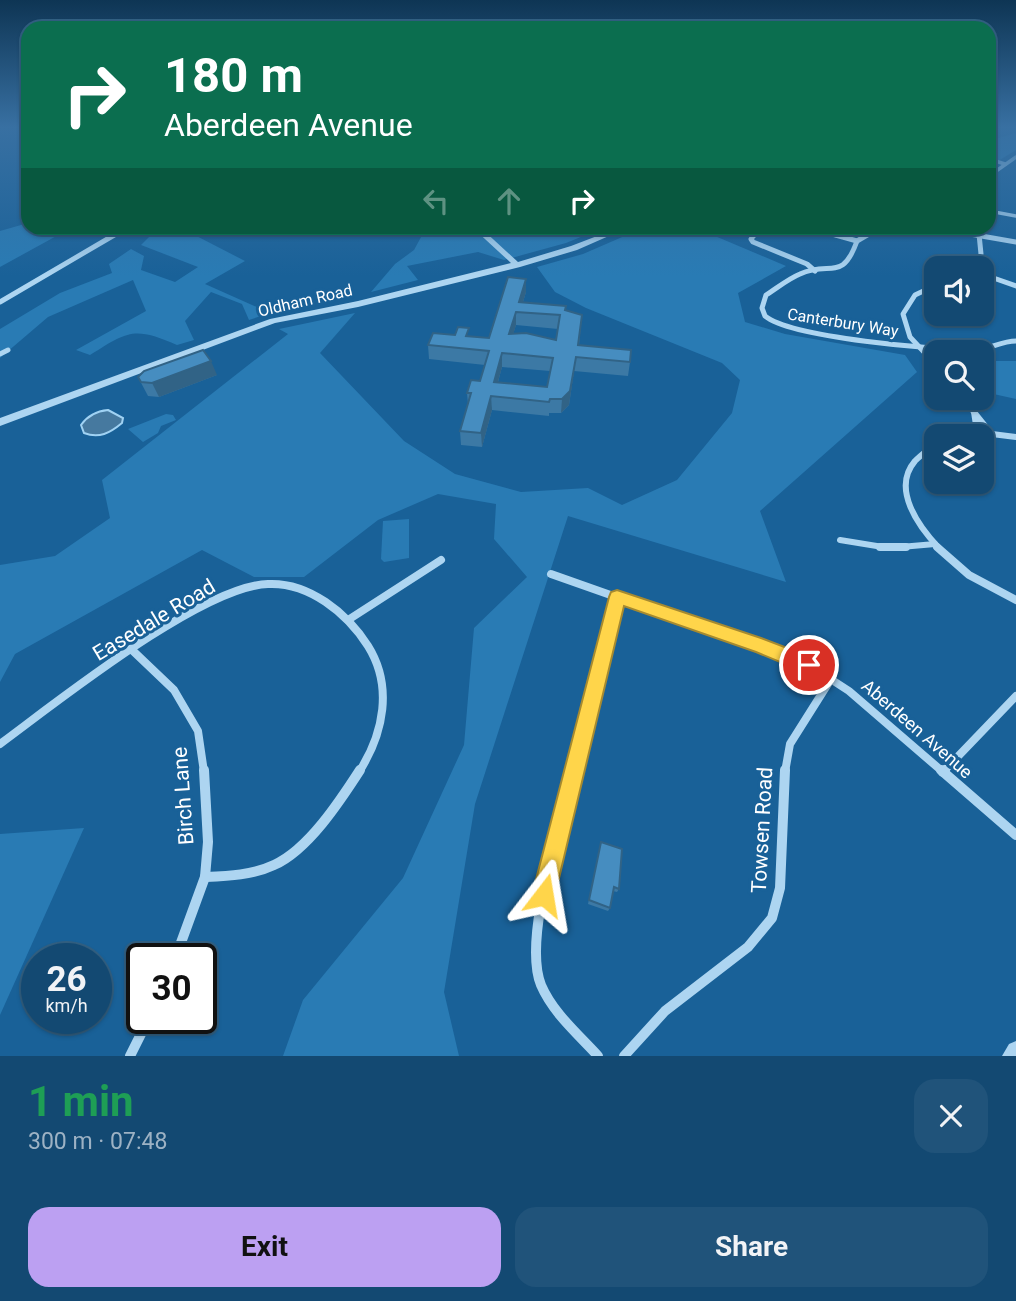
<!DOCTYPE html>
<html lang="en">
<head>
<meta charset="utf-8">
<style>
	body { margin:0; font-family:Roboto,sans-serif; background:#20537a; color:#f1f3f6; height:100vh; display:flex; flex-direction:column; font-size:26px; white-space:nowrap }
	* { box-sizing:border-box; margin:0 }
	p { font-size:23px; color:#9db2c4 }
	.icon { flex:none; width:38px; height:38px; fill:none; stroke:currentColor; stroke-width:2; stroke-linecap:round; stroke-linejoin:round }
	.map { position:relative; height:1056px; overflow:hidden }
	.side { display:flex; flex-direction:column; background:#134972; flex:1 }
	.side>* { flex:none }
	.guide { position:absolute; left:21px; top:21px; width:975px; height:214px; border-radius:21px; box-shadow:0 2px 5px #0004,0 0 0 2px #326184; background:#0b6e4f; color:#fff; overflow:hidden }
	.buttons { position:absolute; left:924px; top:256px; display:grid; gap:14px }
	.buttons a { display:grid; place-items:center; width:70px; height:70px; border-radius:14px; background:#134972; box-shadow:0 2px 5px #0004,0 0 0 2px #326184; font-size:35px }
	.speed { position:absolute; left:21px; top:943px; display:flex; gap:14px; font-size:35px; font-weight:700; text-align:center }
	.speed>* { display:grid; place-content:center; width:91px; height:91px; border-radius:50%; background:#134972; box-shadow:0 2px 5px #0004,0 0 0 2px #326184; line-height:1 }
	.speed small { font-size:18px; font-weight:400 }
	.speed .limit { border:4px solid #111; border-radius:10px; background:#fff; color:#111 }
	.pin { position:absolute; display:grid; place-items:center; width:60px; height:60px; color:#fff; margin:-30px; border:4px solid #fff; border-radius:50%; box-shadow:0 2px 7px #0007 }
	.me { position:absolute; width:77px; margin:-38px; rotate:14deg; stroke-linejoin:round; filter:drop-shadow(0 0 5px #0008) }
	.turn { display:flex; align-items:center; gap:24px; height:147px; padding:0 28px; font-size:32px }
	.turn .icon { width:91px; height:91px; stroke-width:2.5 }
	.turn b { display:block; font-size:49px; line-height:60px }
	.lanes { display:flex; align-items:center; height:66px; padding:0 28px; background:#0003; justify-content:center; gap:35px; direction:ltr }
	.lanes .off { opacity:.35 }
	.round { display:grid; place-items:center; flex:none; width:74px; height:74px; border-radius:21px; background:#20537a }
	.summary { display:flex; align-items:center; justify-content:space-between; height:119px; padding:0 28px }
	h1 { font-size:42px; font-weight:700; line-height:52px; color:#1e9e55 }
	.primary-button { display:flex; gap:14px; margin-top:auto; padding:14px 28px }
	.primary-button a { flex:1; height:80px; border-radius:21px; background:#bca0f2; color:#111; font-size:28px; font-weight:700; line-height:80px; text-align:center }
	.primary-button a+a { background:#20537a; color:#f1f3f6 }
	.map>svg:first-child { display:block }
	.green { fill:#297bb4 }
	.water { fill:#46799f; stroke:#a0d2f3; stroke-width:2 }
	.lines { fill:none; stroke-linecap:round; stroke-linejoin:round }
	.minor-far4 { stroke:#add5f1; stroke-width:3.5 }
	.minor-far3 { stroke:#add5f1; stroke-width:5 }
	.minor-far2 { stroke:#add5f1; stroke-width:6 }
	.minor-far1 { stroke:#add5f1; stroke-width:8 }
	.minor { stroke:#add5f1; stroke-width:10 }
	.tertiary { fill:#add5f1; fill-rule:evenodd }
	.wall { fill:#3c79a5; fill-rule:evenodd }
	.shaded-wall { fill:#316386 }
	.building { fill:#468dc0; stroke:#316386; stroke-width:2; fill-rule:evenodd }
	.route { fill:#ffd54a; stroke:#a68a30; stroke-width:2 }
	.labels { text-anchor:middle; stroke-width:6; stroke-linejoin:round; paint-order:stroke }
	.far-street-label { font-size:16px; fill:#fff; stroke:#196198 }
	.street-label { font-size:18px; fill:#fff; stroke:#196198 }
	.near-street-label { font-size:21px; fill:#fff; stroke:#196198 }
</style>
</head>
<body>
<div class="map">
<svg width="1016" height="1056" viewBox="0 0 1016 1056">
	<rect width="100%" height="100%" fill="#196198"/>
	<g class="green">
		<path d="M 1016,133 L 1016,150 L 998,161 L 989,158 L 989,137 L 999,138 Z"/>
		<path d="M 28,223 L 28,228 L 71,228 L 0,267 L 0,231 Z"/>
		<path d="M 158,228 L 181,228 L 245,261 L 205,284 L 270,313 L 249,320 L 242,304 L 211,292 L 185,321 L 194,340 L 177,345 C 134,326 128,331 90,355 L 76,350 L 146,311 L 133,280 L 48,317 L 0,358 L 0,329 L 60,293 L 112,273 L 109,264 L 131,249 L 144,256 L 141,270 L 175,282 L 198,267 L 141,245 Z"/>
		<path d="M 426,228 L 603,228 L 566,243 L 504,260 L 478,252 L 407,266 L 418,280 L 371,292 L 395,264 L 414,250 Z"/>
		<path d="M 643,228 L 696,228 L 786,266 L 738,293 L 745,322 L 785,334 L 905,355 L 917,372 L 760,511 L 786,582 L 568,516 L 475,804 L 444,992 L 459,1056 L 283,1056 L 303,1000 L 403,878 L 464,745 L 474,628 L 527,577 L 494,539 L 496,504 L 438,494 L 378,520 L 304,577 L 254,577 L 202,550 L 15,654 L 0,682 L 0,565 L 55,556 L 110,518 L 102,480 L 288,334 L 279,329 L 355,313 L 320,353 L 404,441 L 455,474 L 521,492 L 588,488 L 622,505 L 677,480 L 732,413 L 740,380 L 722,363 L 586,308 L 555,292 L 537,267 L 583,254 Z"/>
		<path d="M 982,361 L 1016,361 L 1016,399 L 989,393 L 982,377 Z"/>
		<path d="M 166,414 L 173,415 L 176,420 L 161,426 L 158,433 L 143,442 L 128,429 Z"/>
		<path d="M 409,519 L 409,558 L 384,562 L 381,559 L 383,521 Z"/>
		<path d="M 84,828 L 0,1015 L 0,834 Z"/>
	</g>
	<path class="water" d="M 108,410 L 123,418 L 122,423 C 110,433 99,439 84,433 L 81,425 C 88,415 97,411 108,410 Z"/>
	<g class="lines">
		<g class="minor-far4">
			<path d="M 989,159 L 1005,164"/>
			<path d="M 989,176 L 1016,157"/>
			<path d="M 989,211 L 1016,216"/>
			<path d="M 808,228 L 838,236"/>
			<path d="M 932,228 L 980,236"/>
			<path d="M 978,228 L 979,236"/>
			<path d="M 113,236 L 127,228"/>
			<path d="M 754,236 L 761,228"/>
			<path d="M 866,236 L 880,228"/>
		</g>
		<g class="minor-far3">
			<path d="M 755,234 L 751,239 L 753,242 L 807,264 L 815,271"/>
			<path d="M 832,234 L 857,241"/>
			<path d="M 869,234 L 857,241 C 842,283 830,260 800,274 C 788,279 777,288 766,295 L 762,308 L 765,316 C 792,338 936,350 974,350 C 988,350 1001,341 1016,341"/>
			<path d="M 970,234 L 1016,242"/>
			<path d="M 975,268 L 981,254 L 979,234"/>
			<path d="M 982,274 L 1016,286"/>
			<path d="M 936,285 L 915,295 L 903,314 L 910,337 L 936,365"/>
			<path d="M 0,302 L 116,234"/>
			<path d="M 0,354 L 8,350"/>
		</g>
		<g class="minor-far2">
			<path d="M 964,397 L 974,412"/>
			<path d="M 974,412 L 990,432 L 982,432 L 976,425 Z"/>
			<path d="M 961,436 L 992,434 L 1016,437"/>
			<path d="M 936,443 C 929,449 921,455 915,461 C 891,489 919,527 939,548"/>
			<path d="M 840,540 L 889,548 L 935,544"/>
		</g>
		<g class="minor-far1">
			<path d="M 880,547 L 906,547"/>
			<path d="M 937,547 L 969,575 L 1016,600"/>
			<path d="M 551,574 L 809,665 L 849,691 L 943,772"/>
			<path d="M 348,620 L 441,560"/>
			<path d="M 131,649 L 174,690 L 198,731 L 204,772"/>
			<path d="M 0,744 C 57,702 202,586 268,584 C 309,582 347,613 368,646 C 393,686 384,733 359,772"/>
			<path d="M 574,772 L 617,597"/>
			<path d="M 785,772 L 790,744 L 831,679"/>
			<path d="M 943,772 L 1016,696"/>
		</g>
		<g class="minor">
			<path d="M 574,770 C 562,822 522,938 541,985 C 553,1013 578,1034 598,1056"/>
			<path d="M 941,770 L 1016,835"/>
			<path d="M 943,772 L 945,770"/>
			<path d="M 205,877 C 228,876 253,875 274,865 C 308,850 340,801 360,770"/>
			<path d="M 175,959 L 205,877 L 208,842 L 204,770"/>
			<path d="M 130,1056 L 149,1018"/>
			<path d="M 624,1056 L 665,1011 L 748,947 L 772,918 L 780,888 L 785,770"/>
		</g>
		<g class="tertiary">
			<path d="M 473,228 L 481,228 L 518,262 L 571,246 L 618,228 L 627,228 L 577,250 L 520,267 L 358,307 L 275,323 L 0,426 L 0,418 L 270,319 L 358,301 L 511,263 Z"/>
			<path d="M 1016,1041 L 1016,1056 L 1002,1056 L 1009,1044 Z"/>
		</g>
	</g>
	<g class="wall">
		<path d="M 526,279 L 526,292 L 523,302 L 566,310 L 582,315 L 579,345 L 630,362 L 628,376 L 574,371 L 569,405 L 561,413 L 549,413 L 549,416 L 492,410 L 482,447 L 461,445 L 460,431 L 468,404 L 467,393 L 480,381 L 485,365 L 429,359 L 428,345 L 469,336 L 489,338 ZM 516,325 L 558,329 L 556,340 L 513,334 ZM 502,367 L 550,371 L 547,387 L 498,382 Z"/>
		<path d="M 217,375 L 159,397 L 148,396 L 138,377 Z"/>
		<path d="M 601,842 L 619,889 L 617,892 L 613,891 L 610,908 L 608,911 L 588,904 Z"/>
	</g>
	<g class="shaded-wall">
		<path d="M 526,279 L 526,292 L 520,312 L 519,302 Z"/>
		<path d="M 516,312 L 516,325 L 509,348 L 509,334 Z"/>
		<path d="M 502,353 L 502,367 L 494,396 L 494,382 Z"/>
		<path d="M 576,357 L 569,405 L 561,413 L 562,399 Z"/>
		<path d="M 211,361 L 217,375 L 159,397 L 152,383 Z"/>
		<path d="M 491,396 L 492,410 L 482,447 L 481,433 Z"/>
	</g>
	<g class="building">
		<path d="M 508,277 L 526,279 L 519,302 L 566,306 L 565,310 L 582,315 L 578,345 L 631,350 L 630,362 L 576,357 L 570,391 L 562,399 L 550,399 L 549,402 L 491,396 L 481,433 L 460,431 L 471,393 L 467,393 L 471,380 L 480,381 L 489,351 L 428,345 L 433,333 L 455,335 L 458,327 L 469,328 L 466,336 L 489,338 ZM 516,312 L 560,315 L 556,340 L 526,333 L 509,334 ZM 502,353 L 553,358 L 547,387 L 494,382 Z"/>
		<path d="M 203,350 L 211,361 L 152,383 L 141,382 L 138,377 L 144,371 Z"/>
		<path d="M 601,842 L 622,849 L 619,889 L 614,887 L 610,908 L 589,900 Z"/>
	</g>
	<linearGradient id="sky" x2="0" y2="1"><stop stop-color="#0e3554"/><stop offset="0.46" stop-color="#3870a2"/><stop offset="1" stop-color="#3870a2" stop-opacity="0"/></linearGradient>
	<rect width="1016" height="276" fill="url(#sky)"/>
	<path class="route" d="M 617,590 L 761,638 L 816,659 L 818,665 L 816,671 L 809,674 L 756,652 L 624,606 L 555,895 L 552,903 L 544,907 L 535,903 L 532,895 L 609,597 L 611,592 Z"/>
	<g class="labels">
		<g class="far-street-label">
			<text transform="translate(305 300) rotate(-13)" y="6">Oldham Road</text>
			<text transform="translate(843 322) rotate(9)" y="6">Canterbury Way</text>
		</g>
		<g class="street-label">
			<text transform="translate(917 729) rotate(41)" y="6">Aberdeen Avenue</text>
		</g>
		<g class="near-street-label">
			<text transform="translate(154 620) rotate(-31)" y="7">Easedale Road</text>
			<text transform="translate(183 796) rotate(-94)" y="7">Birch Lane</text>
			<text transform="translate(762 830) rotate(-87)" y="7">Towsen Road</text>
		</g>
	</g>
</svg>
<div class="buttons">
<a><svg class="icon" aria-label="sound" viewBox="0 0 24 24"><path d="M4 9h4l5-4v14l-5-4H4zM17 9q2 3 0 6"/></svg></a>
<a><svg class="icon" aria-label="search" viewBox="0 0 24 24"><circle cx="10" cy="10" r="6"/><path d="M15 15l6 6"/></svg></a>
<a><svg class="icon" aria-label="layers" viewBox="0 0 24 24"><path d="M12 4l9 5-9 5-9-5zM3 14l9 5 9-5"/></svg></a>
</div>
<div class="speed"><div>26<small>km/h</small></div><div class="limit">30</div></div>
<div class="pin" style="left:809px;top:665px;background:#d93025"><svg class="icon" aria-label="arrive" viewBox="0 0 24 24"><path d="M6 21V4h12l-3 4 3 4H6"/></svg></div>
<svg class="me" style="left:544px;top:895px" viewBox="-20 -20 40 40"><path d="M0-17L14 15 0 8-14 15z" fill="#ffd54a" stroke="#fff" stroke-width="4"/></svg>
<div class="guide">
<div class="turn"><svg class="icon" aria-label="right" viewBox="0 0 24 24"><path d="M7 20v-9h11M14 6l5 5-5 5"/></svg><div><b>180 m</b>Aberdeen Avenue</div></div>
<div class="lanes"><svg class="icon off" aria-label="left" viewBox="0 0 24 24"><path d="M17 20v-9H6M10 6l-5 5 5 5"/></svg><svg class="icon off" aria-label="ahead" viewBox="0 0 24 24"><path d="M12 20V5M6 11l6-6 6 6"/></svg><svg class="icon" aria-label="right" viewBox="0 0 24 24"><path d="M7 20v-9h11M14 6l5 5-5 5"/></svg></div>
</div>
</div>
<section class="side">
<div class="summary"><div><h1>1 min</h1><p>300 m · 07:48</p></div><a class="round"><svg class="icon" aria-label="close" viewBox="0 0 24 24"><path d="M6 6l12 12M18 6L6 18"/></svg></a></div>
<div class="primary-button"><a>Exit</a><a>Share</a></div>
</section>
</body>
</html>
